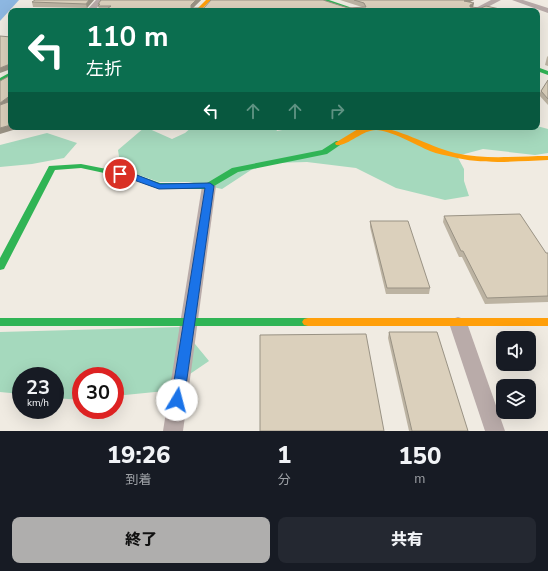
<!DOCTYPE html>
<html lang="ja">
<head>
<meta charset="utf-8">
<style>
	body { margin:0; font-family:"Nunito Sans","Noto Sans JP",sans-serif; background:#242831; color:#f1f3f6; height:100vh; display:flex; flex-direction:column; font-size:15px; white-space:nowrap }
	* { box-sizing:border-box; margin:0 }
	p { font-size:13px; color:#9ea1a6 }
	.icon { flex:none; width:22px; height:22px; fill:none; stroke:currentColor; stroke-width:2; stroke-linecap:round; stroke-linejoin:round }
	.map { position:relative; height:431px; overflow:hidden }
	.drawer { display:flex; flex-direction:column; background:#171b24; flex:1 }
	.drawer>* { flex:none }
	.banner { position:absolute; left:8px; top:8px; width:532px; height:122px; border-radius:8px; box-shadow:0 4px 16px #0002; background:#0b6e4f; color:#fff; overflow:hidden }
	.controls { position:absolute; left:496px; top:331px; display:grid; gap:8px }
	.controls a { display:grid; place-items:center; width:40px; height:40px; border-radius:8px; background:#171b24; box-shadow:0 4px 16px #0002; font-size:20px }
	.speed { position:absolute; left:12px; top:367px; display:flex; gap:8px; font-size:20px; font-weight:700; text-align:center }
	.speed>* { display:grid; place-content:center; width:52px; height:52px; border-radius:50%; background:#171b24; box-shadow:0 4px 16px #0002; line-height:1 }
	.speed small { font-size:10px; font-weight:400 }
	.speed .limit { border:6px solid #d22; background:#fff; color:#111 }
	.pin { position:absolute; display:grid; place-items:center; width:34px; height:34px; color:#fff; margin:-17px; border:2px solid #fff; border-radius:50%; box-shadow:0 1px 4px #0007 }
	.me { position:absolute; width:44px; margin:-22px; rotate:8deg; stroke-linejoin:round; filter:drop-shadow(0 0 3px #0008) }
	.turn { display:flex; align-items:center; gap:14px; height:84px; padding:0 12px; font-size:18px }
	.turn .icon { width:52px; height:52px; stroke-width:2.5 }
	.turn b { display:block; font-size:28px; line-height:34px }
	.lanes { display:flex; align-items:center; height:38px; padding:0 12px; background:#0003; justify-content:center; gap:20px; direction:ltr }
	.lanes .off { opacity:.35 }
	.eta { display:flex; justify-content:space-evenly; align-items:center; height:68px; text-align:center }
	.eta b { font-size:24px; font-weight:800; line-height:28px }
	.action { display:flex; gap:8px; margin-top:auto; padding:8px 12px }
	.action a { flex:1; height:46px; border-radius:8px; background:#afaead; color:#111; font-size:16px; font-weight:800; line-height:46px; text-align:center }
	.action a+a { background:#242831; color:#f1f3f6 }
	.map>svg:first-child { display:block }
	.forest { fill:#a5d9bd }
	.water { fill:#8db7e1 }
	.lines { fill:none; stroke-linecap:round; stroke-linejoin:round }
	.street { fill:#b9aba9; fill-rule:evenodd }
	.fast { fill:#30b455; fill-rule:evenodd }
	.slow { fill:#ff9f0a; fill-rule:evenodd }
	.wall { fill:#bcb3a2 }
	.shaded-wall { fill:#999284 }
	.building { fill:#dbd0bc; stroke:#999284 }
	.route { fill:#1a73e8; stroke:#114b97 }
</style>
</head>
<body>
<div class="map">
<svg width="548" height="431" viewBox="0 0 548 431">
	<rect width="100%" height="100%" fill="#f0ebe2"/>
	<g class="forest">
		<path d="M 537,126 L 548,129 L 548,153 L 535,155 L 483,149 L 457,156 L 464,169 L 464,181 L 469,196 L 445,200 L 396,188 L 356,168 L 307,162 L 271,163 L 251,170 L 222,189 L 189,182 L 159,182 L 121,169 L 118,150 L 145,127 L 172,139 L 185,133 L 192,127 L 275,127 L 277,131 L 298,127 Z"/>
		<path d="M 47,133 L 77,143 L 64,158 L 32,164 L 0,167 L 0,145 Z"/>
		<path d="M 181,327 L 209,361 L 165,391 L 115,396 L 115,376 L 81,376 L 81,400 L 55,398 L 55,376 L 21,376 L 21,394 L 0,392 L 0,332 Z"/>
	</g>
	<path class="water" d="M 0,0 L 19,0 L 0,21 Z"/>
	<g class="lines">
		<g class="street">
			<path d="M 96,0 L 104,0 L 94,11 L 86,11 Z"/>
			<path d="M 491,0 L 501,0 L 480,11 L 470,11 Z"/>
			<path d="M 512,0 L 523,0 L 548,8 L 548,13 Z"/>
			<path d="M 209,182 L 214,183 L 216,186 L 183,431 L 163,431 L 202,186 L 204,183 Z"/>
			<path d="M 458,317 L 464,319 L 467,323 L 505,431 L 485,431 L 449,323 L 452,319 Z"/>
		</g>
		<g class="fast">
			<path d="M 322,0 L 329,0 L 361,11 L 354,11 Z"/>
			<path d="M 537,67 L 548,71 L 548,75 L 537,71 Z"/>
			<path d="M 11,72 L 11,77 L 0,83 L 0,78 Z"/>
			<path d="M 336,141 L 342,141 L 343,143 L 327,154 L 238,172 L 209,189 L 159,189 L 132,179 L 81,168 L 55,170 L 5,267 L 4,269 L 0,270 L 0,258 L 49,166 L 81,164 L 137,175 L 160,183 L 207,183 L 232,168 L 322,150 Z"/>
			<path d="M 0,318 L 308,318 L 312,319 L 314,322 L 312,325 L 308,326 L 0,326 Z"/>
		</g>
		<g class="slow">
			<path d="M 206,0 L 211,0 L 200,11 L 195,11 Z"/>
			<path d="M 370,127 C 400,127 426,146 455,153 C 485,160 518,156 548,156 L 548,160 C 517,161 483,165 453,157 C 446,155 437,154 430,151 C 416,145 390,130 376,130 C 362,130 347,147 336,145 L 335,143 L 358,129 Z"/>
			<path d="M 308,318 L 548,318 L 548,326 L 308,326 L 304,325 L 302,322 L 304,319 Z"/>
		</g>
	</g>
	<g class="wall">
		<path d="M 94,0 L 87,8 L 33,7 L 32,2 Z"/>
		<path d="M 101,0 L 201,0 L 193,8 L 348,8 L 362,7 L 340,0 L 474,0 L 470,2 L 473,8 L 509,11 L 99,11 L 98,4 Z"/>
		<path d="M 548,56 L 548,66 L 545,65 L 547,57 Z"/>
		<path d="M 548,80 L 548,105 L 539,95 L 541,91 Z"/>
		<path d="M 444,216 L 546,253 L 548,253 L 548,302 L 485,304 L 462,257 L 459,257 L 443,222 Z"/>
		<path d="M 370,221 L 430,288 L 429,294 L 386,294 L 370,227 Z"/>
		<path d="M 389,332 L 468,431 L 409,431 L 388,338 Z"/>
	</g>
	<g class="shaded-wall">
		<path d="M 89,0 L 94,0 L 87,8 L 86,4 Z"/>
		<path d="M 196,0 L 201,0 L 191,10 L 191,5 Z"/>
		<path d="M 466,0 L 474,0 L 463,5 L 464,1 Z"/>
		<path d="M 474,3 L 473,8 L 469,10 L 470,5 Z"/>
		<path d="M 10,64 L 11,69 L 0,73 L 0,68 Z"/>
		<path d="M 11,95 L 11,101 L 0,109 L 0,103 Z"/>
		<path d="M 11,125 L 11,127 L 23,127 L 0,134 L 0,128 Z"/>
	</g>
	<g class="building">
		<path d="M 35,0 L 89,0 L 86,4 L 32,2 Z"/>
		<path d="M 101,0 L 196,0 L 191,5 L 191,8 L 204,8 L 211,0 L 323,0 L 348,8 L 366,7 L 364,3 L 354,0 L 466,0 L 464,1 L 474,3 L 470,5 L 470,7 L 481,8 L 486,6 L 509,11 L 104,11 L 111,6 L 98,6 L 100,4 L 98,4 Z"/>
		<path d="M 0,36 L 11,37 L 11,57 L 8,59 L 11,59 L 11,73 L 10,64 L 0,68 Z"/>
		<path d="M 11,75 L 11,95 L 0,103 L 0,81 Z"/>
		<path d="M 548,80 L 548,99 L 541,91 Z"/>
		<path d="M 11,101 L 11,125 L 0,128 L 0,105 Z"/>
		<path d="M 520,214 L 546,253 L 548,253 L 548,296 L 487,298 L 463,251 L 461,251 L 444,216 Z"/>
		<path d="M 370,221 L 408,221 L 430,288 L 387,288 Z"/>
		<path d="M 389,332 L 437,332 L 468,431 L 412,431 Z"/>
		<path d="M 366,334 L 384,431 L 260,431 L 260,335 Z"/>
	</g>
	<path class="route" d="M 120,172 L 137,175 L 160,184 L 210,183 L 214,186 L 184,400 L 182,404 L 177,405 L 173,404 L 171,400 L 205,188 L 159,189 L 131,179 L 117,176 L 116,174 L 117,173 Z"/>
</svg>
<div class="controls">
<a><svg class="icon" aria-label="sound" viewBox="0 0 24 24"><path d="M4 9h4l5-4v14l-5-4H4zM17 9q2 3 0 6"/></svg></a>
<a><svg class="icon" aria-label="layers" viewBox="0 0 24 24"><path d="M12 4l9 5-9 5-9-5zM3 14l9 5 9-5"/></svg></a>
</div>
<div class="speed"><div>23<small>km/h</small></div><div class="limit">30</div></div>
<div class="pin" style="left:120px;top:174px;background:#d93025"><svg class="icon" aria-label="arrive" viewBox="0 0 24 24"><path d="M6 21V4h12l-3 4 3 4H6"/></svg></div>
<svg class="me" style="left:177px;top:400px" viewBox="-20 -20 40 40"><circle r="19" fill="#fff"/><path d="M0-13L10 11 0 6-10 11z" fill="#1a73e8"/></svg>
<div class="banner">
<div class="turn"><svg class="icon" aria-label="left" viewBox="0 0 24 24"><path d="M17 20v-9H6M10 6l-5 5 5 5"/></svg><div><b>110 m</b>左折</div></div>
<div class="lanes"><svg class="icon" aria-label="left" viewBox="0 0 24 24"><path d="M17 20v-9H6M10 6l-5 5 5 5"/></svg><svg class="icon off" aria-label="ahead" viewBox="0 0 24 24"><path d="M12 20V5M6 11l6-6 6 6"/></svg><svg class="icon off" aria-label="ahead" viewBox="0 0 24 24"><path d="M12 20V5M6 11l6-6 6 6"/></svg><svg class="icon off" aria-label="right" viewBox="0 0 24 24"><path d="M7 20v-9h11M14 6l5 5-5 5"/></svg></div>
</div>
</div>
<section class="drawer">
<div class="eta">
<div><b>19:26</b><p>到着</p></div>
<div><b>1</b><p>分</p></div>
<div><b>150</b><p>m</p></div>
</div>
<div class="action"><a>終了</a><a>共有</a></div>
</section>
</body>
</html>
